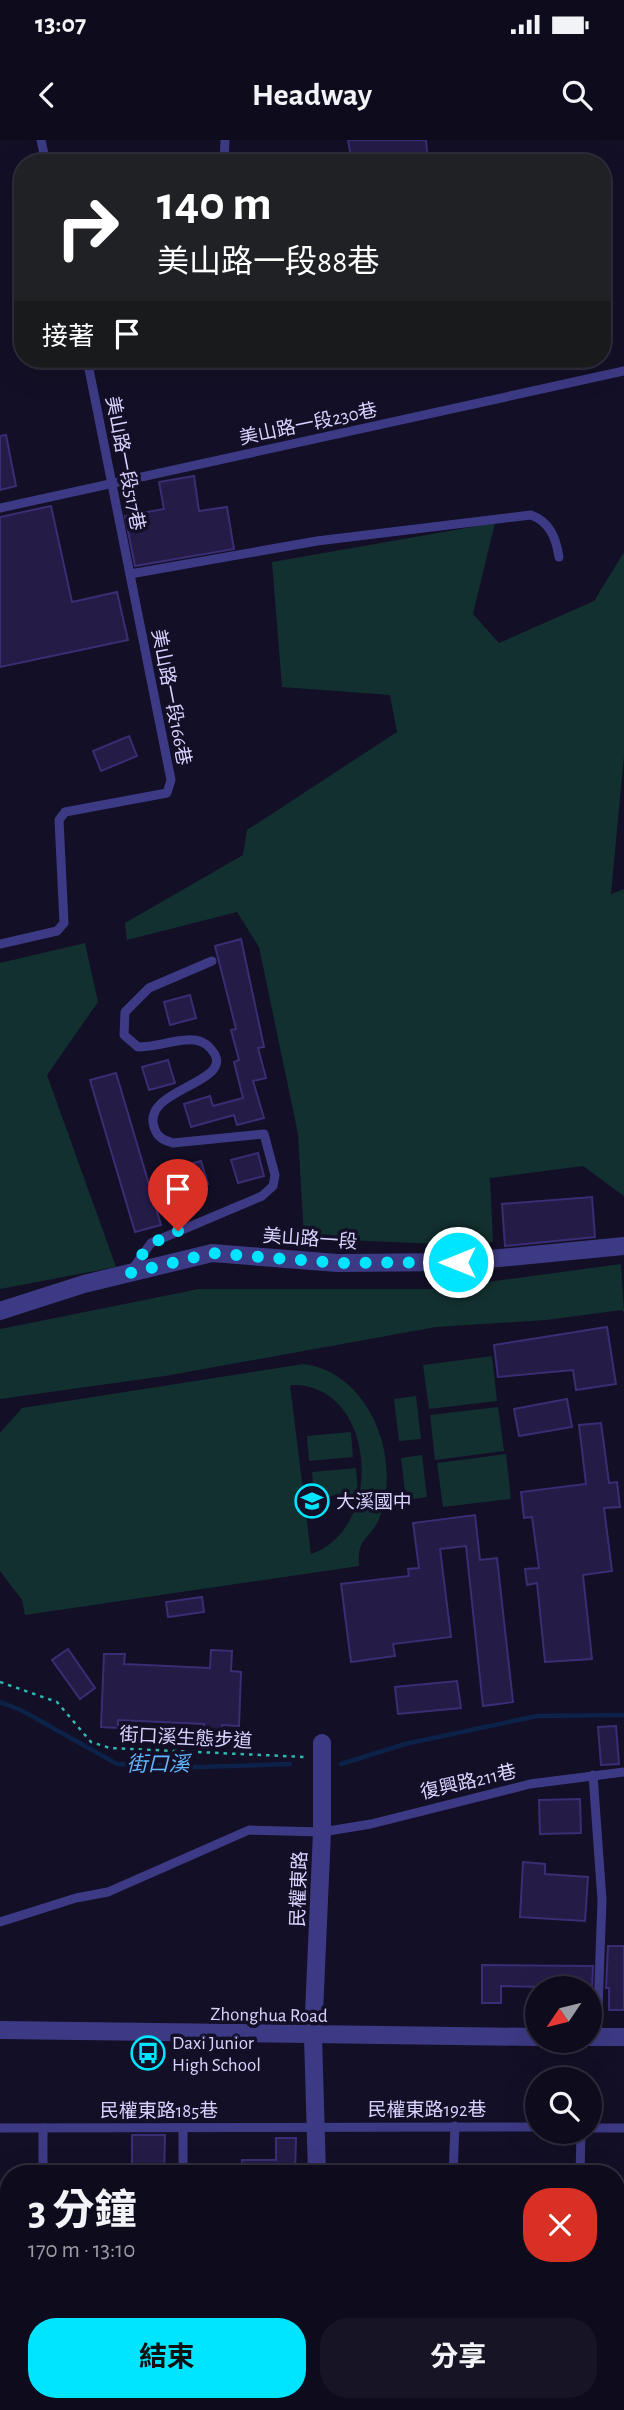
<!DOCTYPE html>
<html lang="zh-TW">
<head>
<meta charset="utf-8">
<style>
	body { margin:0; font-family:"Alegreya Sans","Noto Sans TC",sans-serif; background:#171425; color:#f1f3f6; height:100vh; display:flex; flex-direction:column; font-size:26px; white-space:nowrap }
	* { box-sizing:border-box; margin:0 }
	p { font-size:23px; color:#9b9ba3 }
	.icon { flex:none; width:38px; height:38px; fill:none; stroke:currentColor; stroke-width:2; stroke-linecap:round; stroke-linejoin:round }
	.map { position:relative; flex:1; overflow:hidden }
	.drawer { position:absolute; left:0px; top:2025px; width:625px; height:247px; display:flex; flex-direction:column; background:#0e0b1c; border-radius:28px 28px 0 0; box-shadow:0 7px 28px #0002,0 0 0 2px #2e2b3b }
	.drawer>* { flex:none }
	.hud { position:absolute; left:14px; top:14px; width:597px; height:214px; border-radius:28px; box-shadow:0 7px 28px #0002,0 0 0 2px #2e2b3b; background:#202124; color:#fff; overflow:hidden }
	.needle { width:46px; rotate:235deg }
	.tools { position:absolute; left:525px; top:1836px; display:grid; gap:14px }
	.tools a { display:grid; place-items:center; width:77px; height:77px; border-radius:50%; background:#0e0b1c; box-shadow:0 7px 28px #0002,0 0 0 2px #2e2b3b; font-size:35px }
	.pin { position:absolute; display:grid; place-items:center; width:60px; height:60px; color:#fff; margin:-72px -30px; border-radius:50% 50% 50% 0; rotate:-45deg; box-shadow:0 0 7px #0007 }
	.pin .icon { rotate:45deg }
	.me { position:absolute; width:77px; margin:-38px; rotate:270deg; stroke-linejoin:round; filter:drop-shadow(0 0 5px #0008) }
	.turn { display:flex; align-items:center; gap:24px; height:147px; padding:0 28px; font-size:32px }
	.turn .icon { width:91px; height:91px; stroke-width:2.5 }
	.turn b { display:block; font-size:49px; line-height:60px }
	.then { display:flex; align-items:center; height:66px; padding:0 28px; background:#0003; gap:14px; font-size:26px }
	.round { display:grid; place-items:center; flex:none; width:74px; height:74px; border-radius:28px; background:#171425 }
	.overview { display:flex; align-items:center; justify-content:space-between; height:119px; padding:0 28px }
	h1 { font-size:42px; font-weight:700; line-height:52px }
	.action { display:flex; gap:14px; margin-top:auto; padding:14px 28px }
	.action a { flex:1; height:80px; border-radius:28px; background:#00e5ff; color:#111; font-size:28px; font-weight:700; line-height:80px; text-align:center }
	.action a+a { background:#171425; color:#f1f3f6 }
	.status { display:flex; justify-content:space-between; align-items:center; height:49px; padding:0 35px; background:#0e0b1c; direction:ltr }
	.status svg { height:19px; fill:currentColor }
	header { display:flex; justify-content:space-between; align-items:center; height:91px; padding:0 28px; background:#0e0b1c; font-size:32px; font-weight:700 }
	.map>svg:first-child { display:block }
	.green { fill:#12302f; fill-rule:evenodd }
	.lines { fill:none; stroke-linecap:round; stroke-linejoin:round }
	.stream { stroke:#0c2248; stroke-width:4.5 }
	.building { fill:#241b47; stroke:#3b2d73; stroke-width:2 }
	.path { stroke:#2fb8b0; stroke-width:2.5; stroke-dasharray:3.5 5; stroke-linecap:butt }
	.service { stroke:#3d3a85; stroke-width:9 }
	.minor { stroke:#3d3a85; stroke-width:18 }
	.tertiary { stroke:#3d3a85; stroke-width:18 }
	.route { stroke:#00e5ff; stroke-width:12; stroke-dasharray:0 21.6 }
	.labels { text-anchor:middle; stroke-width:7; stroke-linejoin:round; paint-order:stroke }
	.street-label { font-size:19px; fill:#d9d4ff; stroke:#130f26 }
	.poi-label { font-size:19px; fill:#d9d4ff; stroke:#130f26; text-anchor:start }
	.water-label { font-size:21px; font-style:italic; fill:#62b6ff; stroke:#130f26 }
</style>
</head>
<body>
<div class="status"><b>13:07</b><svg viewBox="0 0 49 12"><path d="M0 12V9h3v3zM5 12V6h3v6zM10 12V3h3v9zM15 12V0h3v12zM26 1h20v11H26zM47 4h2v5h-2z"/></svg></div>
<header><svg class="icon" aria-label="back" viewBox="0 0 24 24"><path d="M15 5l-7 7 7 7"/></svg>Headway<svg class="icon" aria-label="search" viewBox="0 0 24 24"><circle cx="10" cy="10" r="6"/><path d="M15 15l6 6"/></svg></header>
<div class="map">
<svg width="624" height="2270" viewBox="0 0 624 2270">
	<rect width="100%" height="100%" fill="#130f26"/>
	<g class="green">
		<path d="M 495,383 L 473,474 L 499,503 L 594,461 L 624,412 L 624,616 L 611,754 L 624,749 L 624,1056 L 583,1026 L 490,1038 L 493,1102 L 457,1105 L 304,1098 L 298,994 L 259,807 L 237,772 L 127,800 L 125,783 L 243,715 L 247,690 L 397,592 L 390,555 L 282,547 L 272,422 Z"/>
		<path d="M 85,803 L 98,862 L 47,935 L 116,1127 L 0,1149 L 0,823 Z"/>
		<path d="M 621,1124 L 624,1173 L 622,1170 L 546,1180 L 436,1187 L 165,1236 L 0,1259 L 0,1189 L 199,1149 L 435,1149 Z"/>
		<path d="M 492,1216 L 497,1261 L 429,1269 L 423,1225 Z"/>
		<path d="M 304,1224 C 370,1233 403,1319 379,1379 C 369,1401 357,1397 359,1426 L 25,1475 L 22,1460 L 0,1431 L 0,1293 L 22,1268 ZM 290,1245 C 376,1241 387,1388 311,1414 Z"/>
		<path d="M 416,1256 L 421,1299 L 399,1301 L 394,1259 Z"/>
		<path d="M 498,1267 L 504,1311 L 435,1320 L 430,1275 Z"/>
		<path d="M 351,1292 L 353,1317 L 309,1321 L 307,1296 Z"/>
		<path d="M 506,1314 L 511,1359 L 443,1367 L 437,1323 Z"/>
		<path d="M 422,1315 L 427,1357 L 406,1360 L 401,1318 Z"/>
		<path d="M 356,1328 L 358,1354 L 314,1357 L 312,1332 Z"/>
	</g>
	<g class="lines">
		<g class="stream">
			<path d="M 0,1562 L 21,1570 L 117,1624 L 200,1627 L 290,1624"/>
			<path d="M 341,1624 L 405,1604 L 537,1576 L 624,1575"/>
		</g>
	</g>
	<g class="building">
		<path d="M 348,0 L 426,0 L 428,23 L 352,23 Z"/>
		<path d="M 6,295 L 16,346 L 0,350 L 0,296 Z"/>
		<path d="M 194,336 L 199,371 L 227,367 L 234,409 L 135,426 L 125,376 L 164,369 L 159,342 Z"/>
		<path d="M 51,366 L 72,462 L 117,452 L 128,500 L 0,527 L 0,377 Z"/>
		<path d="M 129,596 L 137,616 L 101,631 L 93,611 Z"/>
		<path d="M 241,799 L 264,907 L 258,908 L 266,938 L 253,941 L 264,978 L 237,985 L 234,975 L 191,987 L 184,964 L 210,956 L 213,966 L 243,958 L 234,922 L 239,920 L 231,890 L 236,889 L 215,806 Z"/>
		<path d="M 190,855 L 196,878 L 170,885 L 164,862 Z"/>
		<path d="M 168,920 L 175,943 L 149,950 L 142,927 Z"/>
		<path d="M 116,933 L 161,1085 L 135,1092 L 90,940 Z"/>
		<path d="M 258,1013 L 264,1036 L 238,1043 L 231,1020 Z"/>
		<path d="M 201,1021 L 208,1044 L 181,1051 L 175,1028 Z"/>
		<path d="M 592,1057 L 595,1097 L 505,1106 L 502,1064 Z"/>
		<path d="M 607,1187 L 616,1244 L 576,1250 L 573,1230 L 498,1237 L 494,1205 Z"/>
		<path d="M 567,1259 L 572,1287 L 519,1296 L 514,1269 Z"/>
		<path d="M 601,1283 L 609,1343 L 617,1342 L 620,1367 L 604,1368 L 612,1431 L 583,1435 L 592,1519 L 545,1522 L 537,1443 L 527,1445 L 525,1429 L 539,1428 L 532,1377 L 524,1378 L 521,1352 L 586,1344 L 579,1285 Z"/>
		<path d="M 475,1375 L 480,1420 L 497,1418 L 513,1562 L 483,1566 L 466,1406 L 440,1409 L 451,1497 L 393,1504 L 395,1516 L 351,1522 L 341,1444 L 409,1436 L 408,1429 L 419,1428 L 413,1383 Z"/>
		<path d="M 202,1457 L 204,1472 L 168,1477 L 166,1462 Z"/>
		<path d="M 68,1509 L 95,1548 L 80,1559 L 52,1520 Z"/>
		<path d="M 211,1510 L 232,1511 L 231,1531 L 241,1532 L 239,1586 L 222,1585 L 222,1600 L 203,1599 L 204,1584 L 118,1580 L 118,1588 L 101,1587 L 104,1514 L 125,1514 L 124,1524 L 210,1528 Z"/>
		<path d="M 457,1541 L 461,1568 L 398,1574 L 395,1547 Z"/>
		<path d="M 616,1586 L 619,1624 L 601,1625 L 598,1587 Z"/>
		<path d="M 580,1659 L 581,1693 L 540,1694 L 539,1660 Z"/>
		<path d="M 523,1722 L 545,1724 L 545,1734 L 588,1737 L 585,1781 L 520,1777 Z"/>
		<path d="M 608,1806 L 624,1806 L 624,1870 L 609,1870 L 609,1848 L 606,1848 Z"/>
		<path d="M 482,1825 L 593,1826 L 592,1848 L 501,1846 L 501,1863 L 482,1863 Z"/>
		<path d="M 132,1995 L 165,1995 L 164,2034 L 132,2034 Z"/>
		<path d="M 276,1998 L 296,1998 L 295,2034 L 241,2034 L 242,2020 L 276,2020 Z"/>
	</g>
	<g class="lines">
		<path class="path" d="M 0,1542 L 57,1562 L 91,1602 L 110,1608 L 305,1617"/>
		<g class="service">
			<path d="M 41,0 L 46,23"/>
			<path d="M 224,23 L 225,0"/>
			<path d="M 0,368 L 624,231"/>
			<path d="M 130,434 L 317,401 L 531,375 C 550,382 556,398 559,417"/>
			<path d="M 0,804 L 57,791 L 64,783 L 59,680 L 65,672 L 167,653 L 171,640 L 87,219"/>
			<path d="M 131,1131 L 151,1103 L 262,1056 L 273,1046 L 275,1035 L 264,994 L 173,1003 C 163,1000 157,997 154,987 C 141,947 243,943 210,908 C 204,901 195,899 186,900 C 170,901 155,907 138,907 L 124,895 L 125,872 L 149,848 L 212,821"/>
			<path d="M 593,1635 L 602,1760 L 597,1897"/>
			<path d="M 0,1782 L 76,1758 L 108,1752 L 249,1690 L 322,1692 L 371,1684 L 530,1644 L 624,1632"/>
			<path d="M 0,1988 L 537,1987"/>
			<path d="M 590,1988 L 624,1988"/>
			<path d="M 43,2034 L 43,1988"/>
			<path d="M 183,2034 L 183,1988"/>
			<path d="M 453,2034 L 455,1986"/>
			<path d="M 580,2034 L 581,1992"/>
			<path d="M 453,2263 L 453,2270"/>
			<path d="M 41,2270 L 41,2263"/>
			<path d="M 180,2270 L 180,2263"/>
			<path d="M 575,2270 L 575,2263"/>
		</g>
		<g class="minor">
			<path d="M 317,2034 L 313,1896 L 322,1692 L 322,1603"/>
			<path d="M 314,2270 L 314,2263"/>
		</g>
		<g class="tertiary">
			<path d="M 0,1171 L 84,1144 L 212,1113 L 337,1123 L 458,1122 L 624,1106"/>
			<path d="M 0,1890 L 537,1897"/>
			<path d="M 590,1897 L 624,1897"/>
		</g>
	</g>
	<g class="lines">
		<path class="route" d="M 178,1091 C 153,1101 143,1109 131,1133 L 212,1113 L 337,1123 L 458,1122"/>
	</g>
	<defs>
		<symbol id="school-ring" viewBox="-11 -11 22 22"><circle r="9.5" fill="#130f26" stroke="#00e5ff" stroke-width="1.5"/><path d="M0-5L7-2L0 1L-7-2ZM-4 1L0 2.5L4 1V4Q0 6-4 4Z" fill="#00e5ff"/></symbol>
		<symbol id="bus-ring" viewBox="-11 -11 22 22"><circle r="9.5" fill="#130f26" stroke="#00e5ff" stroke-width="1.5"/><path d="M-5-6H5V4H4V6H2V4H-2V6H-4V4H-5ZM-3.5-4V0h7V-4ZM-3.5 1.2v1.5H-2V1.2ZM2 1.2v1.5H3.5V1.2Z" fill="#00e5ff"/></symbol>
	</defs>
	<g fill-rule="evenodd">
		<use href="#school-ring" x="293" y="1342" width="38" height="38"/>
		<use href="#bus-ring" x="129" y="1894" width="38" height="38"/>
	</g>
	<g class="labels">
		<g class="street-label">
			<text transform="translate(308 283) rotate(-12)" y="7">美山路一段230巷</text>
			<text transform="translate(126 323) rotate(79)" y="7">美山路一段517巷</text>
			<text transform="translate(172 557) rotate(79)" y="7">美山路一段166巷</text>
			<text transform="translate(310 1098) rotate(4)" y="7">美山路一段</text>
			<text transform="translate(186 1597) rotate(3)" y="7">街口溪生態步道</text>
			<text transform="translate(468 1641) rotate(-13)" y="7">復興路211巷</text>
			<text transform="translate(298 1749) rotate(-88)" y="7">民權東路</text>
			<text transform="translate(269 1874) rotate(1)" y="7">Zhonghua Road</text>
			<text x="427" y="1976">民權東路192巷</text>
			<text x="159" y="1977">民權東路185巷</text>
		</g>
		<g class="poi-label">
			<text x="336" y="1368">大溪國中</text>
			<text x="172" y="1909">Daxi Junior<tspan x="172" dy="22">High School</tspan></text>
		</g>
		<g class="water-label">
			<text x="158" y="1631">街口溪</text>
		</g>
	</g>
</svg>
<div class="tools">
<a><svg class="needle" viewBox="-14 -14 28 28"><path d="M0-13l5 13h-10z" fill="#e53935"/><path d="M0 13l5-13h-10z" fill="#9b9ba3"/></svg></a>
<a><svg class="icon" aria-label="search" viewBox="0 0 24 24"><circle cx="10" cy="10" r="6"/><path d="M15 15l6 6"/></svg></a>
</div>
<div class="pin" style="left:178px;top:1091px;background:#d93025"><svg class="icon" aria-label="arrive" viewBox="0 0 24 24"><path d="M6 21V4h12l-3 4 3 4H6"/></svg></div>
<svg class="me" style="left:458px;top:1122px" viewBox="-20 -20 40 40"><circle r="17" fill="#00e5ff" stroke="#fff" stroke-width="3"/><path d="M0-11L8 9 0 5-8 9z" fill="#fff"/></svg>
<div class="hud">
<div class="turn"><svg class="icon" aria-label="right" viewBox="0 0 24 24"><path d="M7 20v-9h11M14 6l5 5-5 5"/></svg><div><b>140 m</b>美山路一段88巷</div></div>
<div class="then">接著<svg class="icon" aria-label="arrive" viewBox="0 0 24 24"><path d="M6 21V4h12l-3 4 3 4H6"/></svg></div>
</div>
<section class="drawer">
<div class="overview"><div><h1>3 分鐘</h1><p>170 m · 13:10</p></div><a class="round" style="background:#d93025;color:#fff"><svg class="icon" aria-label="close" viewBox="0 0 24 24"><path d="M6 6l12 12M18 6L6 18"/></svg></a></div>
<div class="action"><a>結束</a><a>分享</a></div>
</section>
</div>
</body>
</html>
